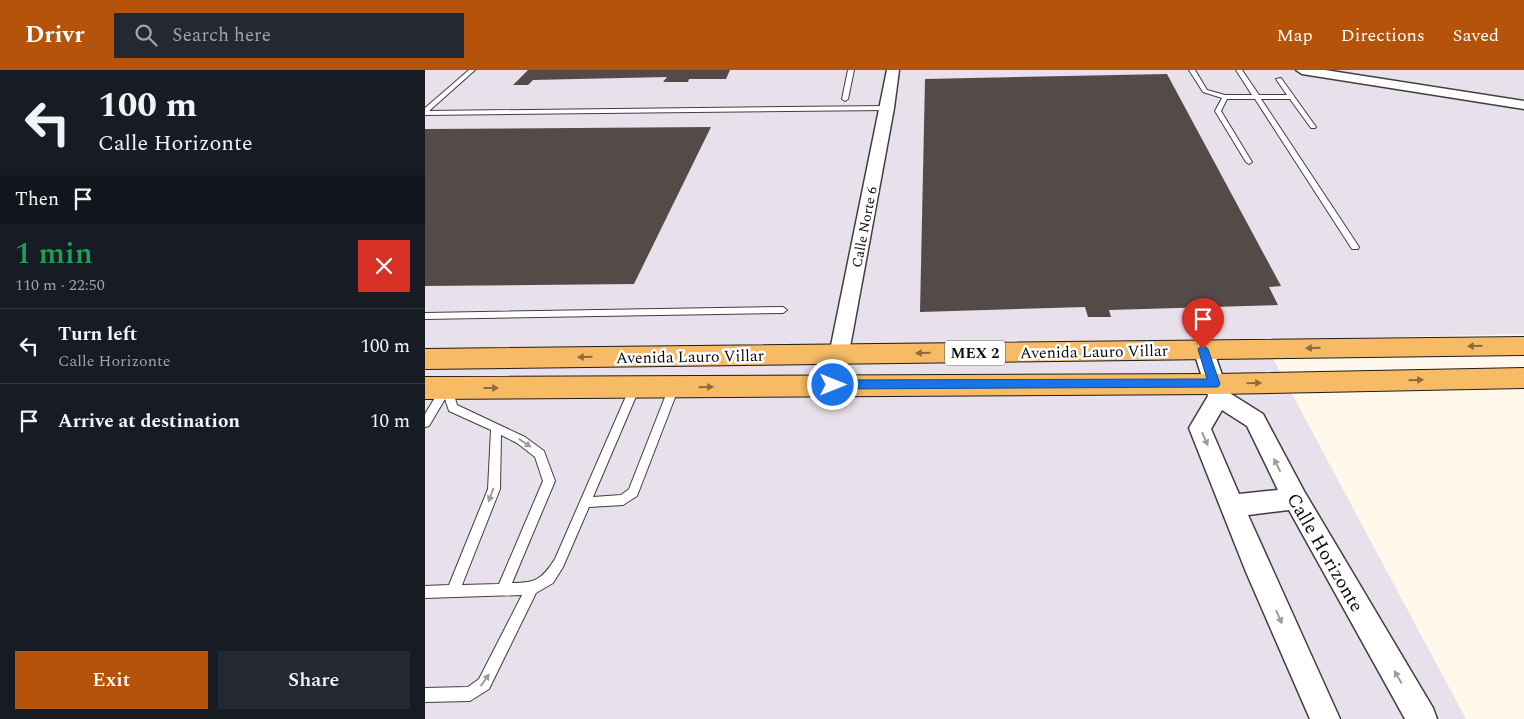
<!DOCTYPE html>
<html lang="en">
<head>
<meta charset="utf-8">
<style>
	body { margin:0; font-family:Spectral,serif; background:#242831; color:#f1f3f6; height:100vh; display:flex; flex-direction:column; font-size:19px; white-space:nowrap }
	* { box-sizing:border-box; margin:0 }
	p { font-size:16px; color:#9ea1a6 }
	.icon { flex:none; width:28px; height:28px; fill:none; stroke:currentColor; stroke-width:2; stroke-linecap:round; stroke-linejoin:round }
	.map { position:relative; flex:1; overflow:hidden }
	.sheet { display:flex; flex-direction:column; background:#171b24; width:425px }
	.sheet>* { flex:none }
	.hud { background:#171b24; color:#f1f3f6; overflow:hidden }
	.pin { position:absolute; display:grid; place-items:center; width:42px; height:42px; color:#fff; margin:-51px -21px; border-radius:50% 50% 50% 0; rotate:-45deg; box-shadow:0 0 5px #0007 }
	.pin .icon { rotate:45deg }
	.me { position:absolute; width:55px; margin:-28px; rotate:90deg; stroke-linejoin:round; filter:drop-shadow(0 0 4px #0008) }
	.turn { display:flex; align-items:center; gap:18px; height:105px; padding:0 15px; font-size:22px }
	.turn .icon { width:65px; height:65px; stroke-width:2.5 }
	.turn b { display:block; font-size:35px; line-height:42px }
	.then { display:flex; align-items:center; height:48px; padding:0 15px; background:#0003; gap:10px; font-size:19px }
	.round { display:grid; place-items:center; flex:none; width:52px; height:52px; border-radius:0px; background:#242831 }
	.head { display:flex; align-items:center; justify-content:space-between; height:85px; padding:0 15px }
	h1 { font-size:30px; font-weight:600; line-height:38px; color:#1e9e55 }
	.primary-button { display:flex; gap:10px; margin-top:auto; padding:10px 15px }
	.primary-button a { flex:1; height:58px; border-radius:0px; background:#b45309; color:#fff; font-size:20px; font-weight:600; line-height:58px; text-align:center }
	.primary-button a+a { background:#242831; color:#f1f3f6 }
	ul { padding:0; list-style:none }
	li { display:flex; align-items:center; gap:15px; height:75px; padding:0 15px; border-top:1px solid #363941 }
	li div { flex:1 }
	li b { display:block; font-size:19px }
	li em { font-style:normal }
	header { display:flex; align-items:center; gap:30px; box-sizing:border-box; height:70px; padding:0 25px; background:#b45309; color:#fff }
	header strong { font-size:24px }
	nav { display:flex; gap:28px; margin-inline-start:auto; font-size:18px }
	.search { width:350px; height:45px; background:#242831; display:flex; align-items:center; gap:12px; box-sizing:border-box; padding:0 18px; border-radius:0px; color:#9ea1a6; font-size:19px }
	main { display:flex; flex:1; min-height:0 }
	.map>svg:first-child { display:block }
	.industrial { fill:#e8e0eb }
	.building { fill:#544b48 }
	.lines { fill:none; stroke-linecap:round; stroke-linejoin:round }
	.lane-casing { stroke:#3f3f3f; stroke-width:2 }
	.street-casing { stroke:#3f3f3f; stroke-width:3 }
	.primary-casing { stroke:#1d1d1d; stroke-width:2 }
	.lane { fill:#fff; fill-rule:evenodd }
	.street { fill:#fff; fill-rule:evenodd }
	.primary { fill:#f6bb64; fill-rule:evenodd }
	.oneway { fill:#8d6c3c }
	.oneway2 { fill:#9e9e9e }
	.route { fill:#1a73e8; stroke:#114b97 }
	.labels { text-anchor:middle; stroke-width:5; stroke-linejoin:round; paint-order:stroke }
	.far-street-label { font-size:14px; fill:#0c0c0c; stroke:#fff }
	.shield { fill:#fff; stroke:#555; stroke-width:1 }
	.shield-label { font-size:15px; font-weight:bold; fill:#0c0c0c }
	.street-label { font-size:16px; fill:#0c0c0c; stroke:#fff }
	.near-street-label { font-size:19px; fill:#0c0c0c; stroke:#fff }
</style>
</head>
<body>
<header>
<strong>Drivr</strong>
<div class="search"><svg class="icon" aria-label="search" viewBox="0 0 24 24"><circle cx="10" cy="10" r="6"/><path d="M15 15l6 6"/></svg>Search here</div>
<nav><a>Map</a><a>Directions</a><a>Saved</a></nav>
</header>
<main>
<section class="sheet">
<div class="hud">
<div class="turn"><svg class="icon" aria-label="left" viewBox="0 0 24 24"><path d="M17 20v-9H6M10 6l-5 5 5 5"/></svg><div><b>100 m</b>Calle Horizonte</div></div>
<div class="then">Then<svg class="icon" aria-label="arrive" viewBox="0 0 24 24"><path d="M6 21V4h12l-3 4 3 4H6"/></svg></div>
</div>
<div class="head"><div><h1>1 min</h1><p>110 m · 22:50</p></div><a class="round" style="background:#d93025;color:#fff"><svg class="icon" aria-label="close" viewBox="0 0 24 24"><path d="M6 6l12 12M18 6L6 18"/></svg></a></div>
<ul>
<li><svg class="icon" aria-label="left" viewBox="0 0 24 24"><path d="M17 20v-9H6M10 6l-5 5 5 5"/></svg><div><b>Turn left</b><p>Calle Horizonte</p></div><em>100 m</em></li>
<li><svg class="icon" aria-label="arrive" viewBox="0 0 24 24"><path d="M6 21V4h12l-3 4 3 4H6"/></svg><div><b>Arrive at destination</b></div><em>10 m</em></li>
</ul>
<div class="primary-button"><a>Exit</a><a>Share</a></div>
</section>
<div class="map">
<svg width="1099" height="649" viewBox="0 0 1099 649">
	<rect width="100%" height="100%" fill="#fff8eb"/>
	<path class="industrial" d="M 0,0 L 1099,0 L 1099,264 L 838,270 L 1041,649 L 0,649 Z"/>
	<g class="building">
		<path d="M 103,0 L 305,0 L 301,9 L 264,9 L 263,12 L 238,12 L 242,7 L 108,10 L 103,15 L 88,15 Z"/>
		<path d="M 742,4 L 856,216 L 844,217 L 853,235 L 684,240 L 686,247 L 663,247 L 660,237 L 495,242 L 500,9 Z"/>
		<path d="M 286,57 L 209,214 L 0,216 L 0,59 Z"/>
	</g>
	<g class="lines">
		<defs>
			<g id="lane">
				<path d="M 44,0 L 50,0 L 4,41 L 462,36 L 465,38 L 462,40 L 0,45 L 0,38 Z"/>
				<path d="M 423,0 L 429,0 L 423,29 L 420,31 L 417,29 Z"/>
				<path d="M 764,0 L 770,0 L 782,20 L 800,25 L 827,25 L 811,0 L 817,0 L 834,25 L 862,25 L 851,9 L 856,8 L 891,57 L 890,58 L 886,58 L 865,29 L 836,29 L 934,177 L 933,179 L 927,179 L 830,29 L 802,29 L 796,41 L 827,92 L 824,94 L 821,92 L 790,41 L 797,28 L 778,22 Z"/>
				<path d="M 358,237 L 362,240 L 358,243 L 0,249 L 0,243 Z"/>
				<path d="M 210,313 L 214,314 L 215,317 L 168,427 L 196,425 L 204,419 L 244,317 L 245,314 L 253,314 L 254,317 L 212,426 L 198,435 L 164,437 L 138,497 L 128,513 L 111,523 L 64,619 L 45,631 L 0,632 L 0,618 L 43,617 L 54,609 L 97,525 L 0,528 L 0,516 L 24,515 L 63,419 L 66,360 L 24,341 L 20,329 L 4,356 L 0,357 L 0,344 L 17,316 L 22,314 L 26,315 L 32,335 L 100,367 L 119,381 L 120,384 L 130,411 L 87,513 C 111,513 117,509 130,489 L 205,317 L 206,314 ZM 76,365 L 92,373 L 110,387 L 118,411 L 74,514 L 37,515 L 75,419 Z"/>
			</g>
			<g id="street">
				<path d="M 462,0 L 474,0 L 469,38 L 418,315 L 415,321 L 408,323 L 401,321 L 398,315 Z"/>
				<path d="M 871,0 L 900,0 L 1099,31 L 1099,39 L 877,4 Z"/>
				<path d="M 778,272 L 785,274 L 788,279 L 803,322 L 838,344 L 879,421 L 1008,638 L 1012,649 L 980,649 L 864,440 L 823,445 L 915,649 L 885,649 L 821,502 L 764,358 L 783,326 L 768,279 L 771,274 ZM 797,340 L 822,356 L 853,420 L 814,424 L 786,359 Z"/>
			</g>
			<g id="primary">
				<path d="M 1099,267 L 1099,285 L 0,299 L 0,279 Z"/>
				<path d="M 1099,298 L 1099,318 L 789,324 L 0,329 L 0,307 L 789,304 Z"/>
			</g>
		</defs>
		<use href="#lane" class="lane-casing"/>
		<use href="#street" class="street-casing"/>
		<use href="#primary" class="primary-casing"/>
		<use href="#lane" class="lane"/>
		<use href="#street" class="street"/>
		<use href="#primary" class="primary"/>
	</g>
	<defs><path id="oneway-solid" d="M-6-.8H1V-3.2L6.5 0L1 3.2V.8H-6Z" transform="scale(1.25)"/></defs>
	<g class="oneway">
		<use href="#oneway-solid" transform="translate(1050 276) rotate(179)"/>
		<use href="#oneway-solid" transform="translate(888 278) rotate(179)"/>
		<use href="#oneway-solid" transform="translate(498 283) rotate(179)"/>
		<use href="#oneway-solid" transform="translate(160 287) rotate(179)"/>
		<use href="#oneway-solid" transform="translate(991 310) rotate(-1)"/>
		<use href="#oneway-solid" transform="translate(829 313) rotate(-1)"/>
		<use href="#oneway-solid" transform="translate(281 317) rotate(-1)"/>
		<use href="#oneway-solid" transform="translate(66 318)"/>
	</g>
	<g class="oneway2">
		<use href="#oneway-solid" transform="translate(780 369) rotate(67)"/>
		<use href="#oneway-solid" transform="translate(100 373) rotate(34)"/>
		<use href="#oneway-solid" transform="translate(852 395) rotate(-117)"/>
		<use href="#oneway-solid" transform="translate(66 425) rotate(110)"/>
		<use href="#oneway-solid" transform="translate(854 547) rotate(66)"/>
		<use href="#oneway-solid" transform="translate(973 607) rotate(-120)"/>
		<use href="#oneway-solid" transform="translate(60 610) rotate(-55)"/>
	</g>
	<path class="route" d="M 778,275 L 783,279 L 795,314 L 793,317 L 408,319 L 402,315 L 408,310 L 782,309 L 773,279 Z"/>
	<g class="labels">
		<g class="far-street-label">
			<text transform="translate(439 157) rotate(-79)" y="5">Calle Norte 6</text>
		</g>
		<rect class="shield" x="520" y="270.5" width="60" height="25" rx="4"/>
		<g class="shield-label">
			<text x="550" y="288">MEX 2</text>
		</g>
		<g class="street-label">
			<text transform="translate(669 281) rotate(-1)" y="6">Avenida Lauro Villar</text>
			<text transform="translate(265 286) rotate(-1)" y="6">Avenida Lauro Villar</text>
		</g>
		<g class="near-street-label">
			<text transform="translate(901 482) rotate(60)" y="7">Calle Horizonte</text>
		</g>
	</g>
</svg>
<div class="pin" style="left:778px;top:279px;background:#d93025"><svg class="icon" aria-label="arrive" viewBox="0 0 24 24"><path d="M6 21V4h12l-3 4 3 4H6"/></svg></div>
<svg class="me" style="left:408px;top:315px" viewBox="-20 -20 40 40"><circle r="17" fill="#1a73e8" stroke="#fff" stroke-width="3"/><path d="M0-11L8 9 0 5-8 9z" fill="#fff"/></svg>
</div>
</main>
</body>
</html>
